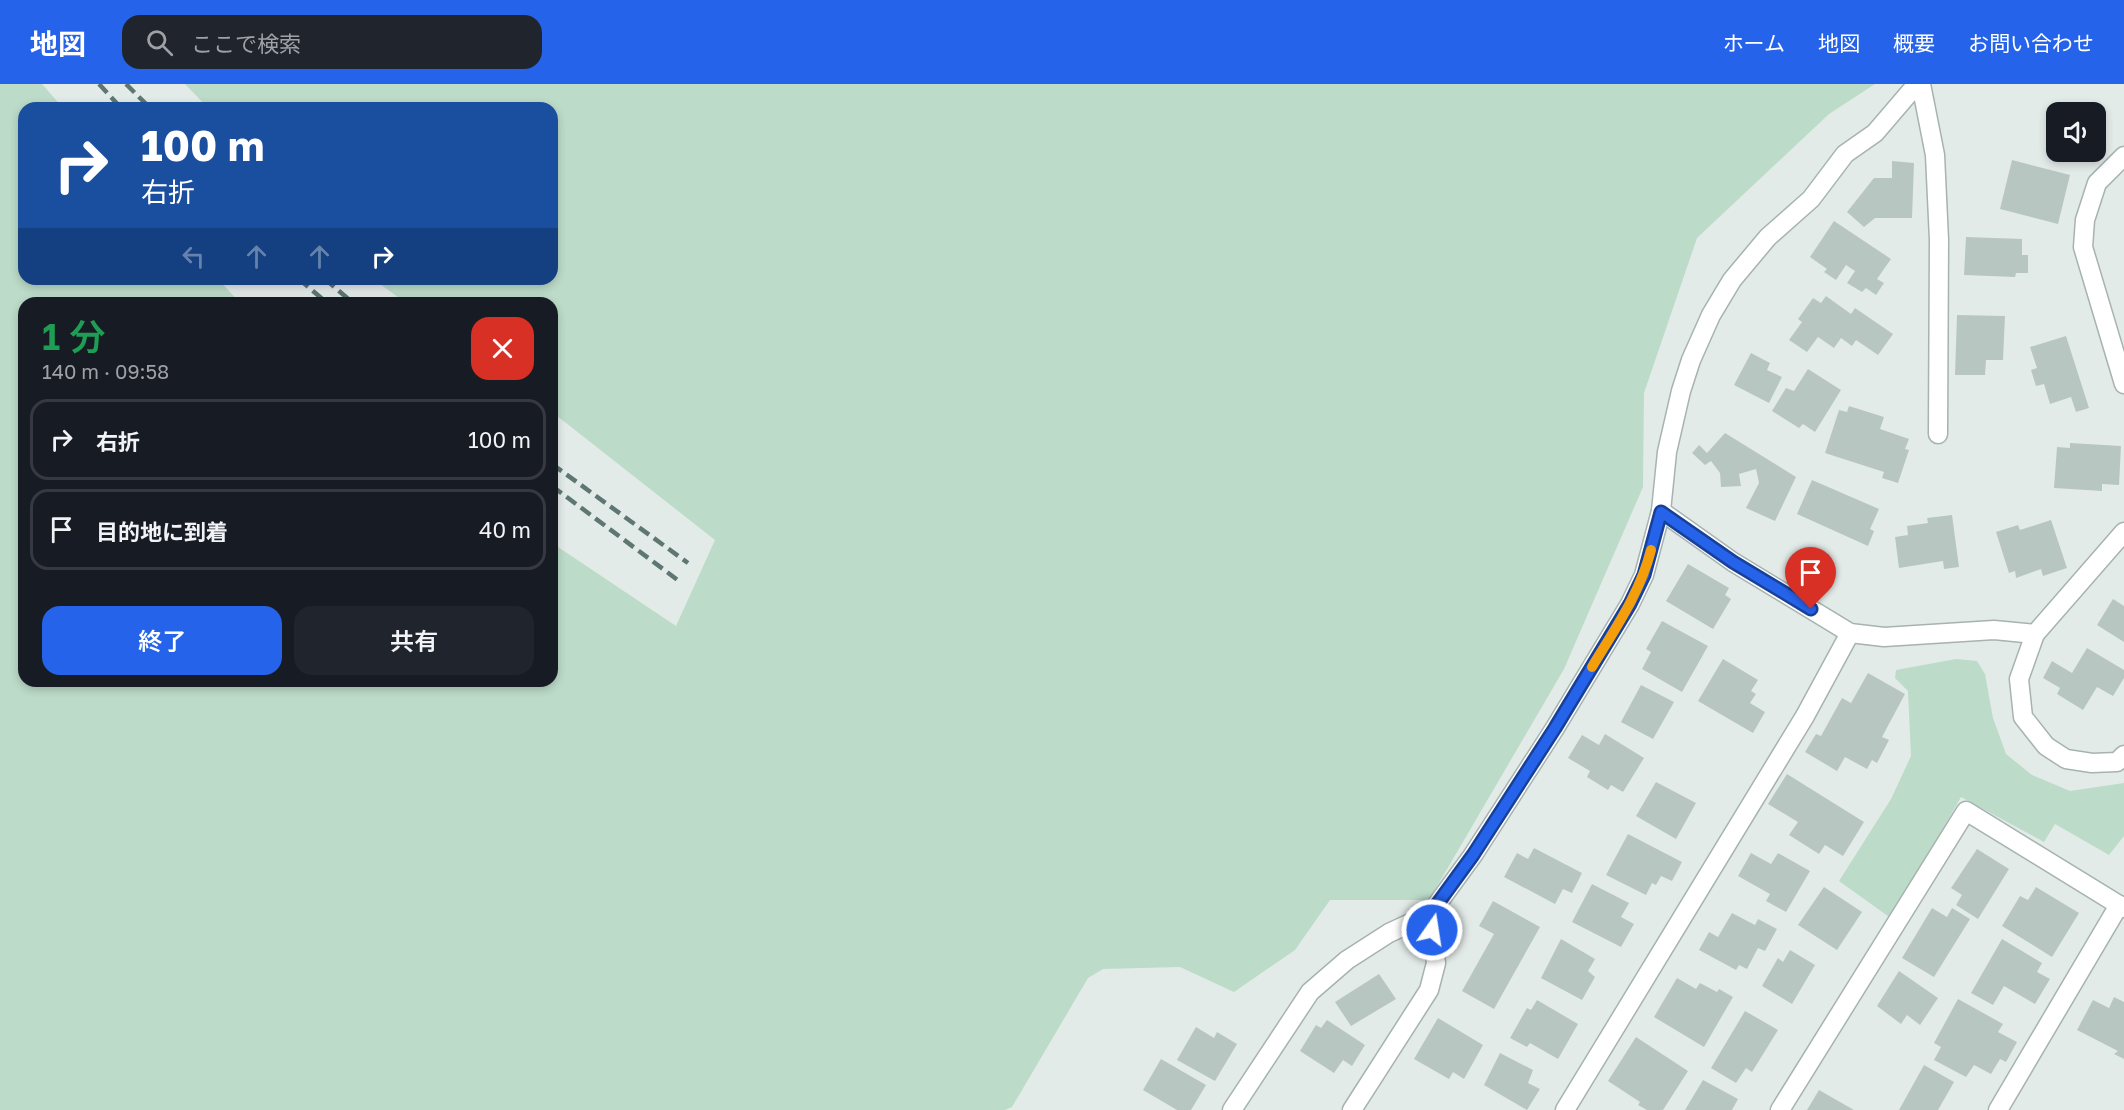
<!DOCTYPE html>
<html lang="ja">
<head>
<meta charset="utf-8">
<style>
	body { margin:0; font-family:"Golos Text","Noto Sans JP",sans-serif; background:#20242c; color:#f1f3f6; height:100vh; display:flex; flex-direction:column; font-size:22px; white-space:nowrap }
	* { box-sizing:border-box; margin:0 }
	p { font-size:20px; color:#9ea1a6 }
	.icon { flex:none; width:33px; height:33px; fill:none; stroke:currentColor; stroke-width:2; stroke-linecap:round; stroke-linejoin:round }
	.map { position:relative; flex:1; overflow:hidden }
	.drawer { position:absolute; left:18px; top:213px; width:540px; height:390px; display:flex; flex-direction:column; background:#171b24; border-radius:18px; box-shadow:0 3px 9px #0003 }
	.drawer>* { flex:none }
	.banner { position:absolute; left:18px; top:18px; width:540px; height:183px; border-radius:18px; box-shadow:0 3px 9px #0003; background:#1a4fa0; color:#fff; overflow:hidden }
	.controls { position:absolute; left:2046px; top:18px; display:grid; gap:12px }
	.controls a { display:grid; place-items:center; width:60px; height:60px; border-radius:12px; background:#171b24; box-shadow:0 3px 9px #0003; font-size:30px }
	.pin { position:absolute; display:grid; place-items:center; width:51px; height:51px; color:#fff; margin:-62px -26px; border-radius:50% 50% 50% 0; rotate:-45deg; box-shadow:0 0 6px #0007 }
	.pin .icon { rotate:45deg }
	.me { position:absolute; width:66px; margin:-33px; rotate:13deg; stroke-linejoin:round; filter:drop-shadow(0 0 4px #0008) }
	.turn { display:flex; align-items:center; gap:21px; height:126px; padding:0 24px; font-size:27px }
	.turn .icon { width:78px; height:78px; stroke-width:2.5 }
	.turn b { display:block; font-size:42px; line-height:51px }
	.lanes { display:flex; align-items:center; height:57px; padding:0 24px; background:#0003; justify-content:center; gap:30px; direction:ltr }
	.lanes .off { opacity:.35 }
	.round { display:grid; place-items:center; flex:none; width:63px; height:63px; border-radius:18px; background:#20242c }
	.summary { display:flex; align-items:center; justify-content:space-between; height:102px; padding:0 24px }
	h1 { font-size:36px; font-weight:600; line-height:45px; color:#1e9e55 }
	.button { display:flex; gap:12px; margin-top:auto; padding:12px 24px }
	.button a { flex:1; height:69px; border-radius:18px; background:#2563eb; color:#fff; font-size:24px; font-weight:600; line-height:69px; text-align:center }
	.button a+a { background:#20242c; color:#f1f3f6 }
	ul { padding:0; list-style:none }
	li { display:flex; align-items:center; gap:18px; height:81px; margin:0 12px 9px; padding:0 12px; border:3px solid #363941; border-radius:18px }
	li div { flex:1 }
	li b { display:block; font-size:22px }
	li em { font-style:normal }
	header { display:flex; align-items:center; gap:36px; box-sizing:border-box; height:84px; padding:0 30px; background:#2563eb; color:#fff }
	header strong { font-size:28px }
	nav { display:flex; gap:33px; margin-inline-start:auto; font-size:21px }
	.search { width:420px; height:54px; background:#20242c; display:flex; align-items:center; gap:15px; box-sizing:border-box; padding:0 21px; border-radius:18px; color:#9ea1a6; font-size:22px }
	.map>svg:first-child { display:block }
	.green { fill:#bddbc9 }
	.building { fill:#b8c6c2 }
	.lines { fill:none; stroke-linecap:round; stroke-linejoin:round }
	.minor-casing { stroke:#a6b3b0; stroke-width:21 }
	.minor { stroke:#fff; stroke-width:18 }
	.rail { stroke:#5e7773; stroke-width:4.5; stroke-dasharray:12 6; stroke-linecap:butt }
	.route-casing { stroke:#184099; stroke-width:15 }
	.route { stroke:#2563eb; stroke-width:10 }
	.slow { stroke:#f59e0b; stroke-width:10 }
</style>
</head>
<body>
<header>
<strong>地図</strong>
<div class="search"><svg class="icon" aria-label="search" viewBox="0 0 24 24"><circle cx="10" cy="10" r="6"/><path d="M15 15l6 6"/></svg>ここで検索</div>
<nav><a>ホーム</a><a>地図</a><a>概要</a><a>お問い合わせ</a></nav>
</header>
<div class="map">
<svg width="2124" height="1026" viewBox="0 0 2124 1026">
	<rect width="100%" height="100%" fill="#e3ebe9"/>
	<g class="green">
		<path d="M 0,0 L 42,0 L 63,24 L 24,24 L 24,195 L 218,195 L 240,219 L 24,219 L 24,597 L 552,597 L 552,459 L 676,542 L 715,456 L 552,328 L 552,219 L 406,219 L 373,195 L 552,195 L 552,24 L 208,24 L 185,0 L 1875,0 L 1829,30 L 1697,154 L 1644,309 L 1643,403 L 1564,585 L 1429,816 L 1330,816 L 1295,866 L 1234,908 L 1180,883 L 1103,885 L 1088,894 L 1012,1023 L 1005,1026 L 0,1026 Z"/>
		<path d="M 1956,575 L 1977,577 L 1985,590 L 1993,634 L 2006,670 L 2032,691 L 2070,707 L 2124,699 L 2124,752 L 2109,771 L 2055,740 L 2044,758 L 1961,713 L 1892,835 L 1839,797 L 1891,715 L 1911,672 L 1908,607 L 1895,594 L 1896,586 Z"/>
	</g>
	<g class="building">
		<path d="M 2012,76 L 2070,91 L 2058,140 L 2000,125 Z"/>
		<path d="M 1892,77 L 1914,79 L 1912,134 L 1875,134 L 1864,143 L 1847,128 L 1874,94 L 1892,94 Z"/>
		<path d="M 1834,137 L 1891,175 L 1877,195 L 1884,199 L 1876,211 L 1866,204 L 1862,208 L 1847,199 L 1855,187 L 1846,181 L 1836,196 L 1824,188 L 1827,185 L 1810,173 Z"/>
		<path d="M 1966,153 L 2022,155 L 2022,171 L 2028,171 L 2028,189 L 2016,189 L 2015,193 L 1964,191 Z"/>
		<path d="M 1826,212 L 1851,230 L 1855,224 L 1893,250 L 1878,271 L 1856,256 L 1852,262 L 1841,254 L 1834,264 L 1818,253 L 1807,268 L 1789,256 L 1802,238 L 1798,235 L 1813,214 L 1821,219 Z"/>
		<path d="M 1957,231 L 2005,232 L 2003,276 L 1986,276 L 1985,291 L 1955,291 Z"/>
		<path d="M 2066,252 L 2089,324 L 2076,328 L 2071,313 L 2050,320 L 2044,300 L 2036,302 L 2031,286 L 2037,284 L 2030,263 Z"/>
		<path d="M 1751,269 L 1770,279 L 1767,286 L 1782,293 L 1769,319 L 1734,301 Z"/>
		<path d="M 1808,285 L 1841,306 L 1815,348 L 1803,340 L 1799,344 L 1772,327 L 1786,304 L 1794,307 Z"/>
		<path d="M 1849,322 L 1884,333 L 1880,345 L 1909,355 L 1905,365 L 1909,366 L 1898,399 L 1882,394 L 1884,388 L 1825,369 L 1839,326 L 1847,328 Z"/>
		<path d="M 1725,349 L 1796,393 L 1775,437 L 1746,424 L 1759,399 L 1756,385 L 1739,390 L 1741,402 L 1721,403 L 1720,389 L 1711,377 L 1705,381 L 1692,369 L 1699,361 L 1707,369 Z"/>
		<path d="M 2070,359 L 2121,362 L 2119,401 L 2102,400 L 2102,407 L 2054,404 L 2057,363 L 2070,364 Z"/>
		<path d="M 1812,396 L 1879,425 L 1870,445 L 1874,447 L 1868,462 L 1797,430 Z"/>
		<path d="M 1952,431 L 1959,483 L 1944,485 L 1943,477 L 1899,484 L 1895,453 L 1908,451 L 1907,442 L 1928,439 L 1927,434 Z"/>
		<path d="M 2051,436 L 2067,484 L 2043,492 L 2041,485 L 2016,494 L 2015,487 L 2009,489 L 1996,448 L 2018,441 L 2020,446 Z"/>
		<path d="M 1688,480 L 1729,504 L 1725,511 L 1731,515 L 1713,545 L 1666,517 Z"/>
		<path d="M 2113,515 L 2124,522 L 2124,558 L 2097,541 Z"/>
		<path d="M 1662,537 L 1708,562 L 1682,608 L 1642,585 L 1651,568 L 1646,565 Z"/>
		<path d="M 2087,564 L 2124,586 L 2124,594 L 2113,612 L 2097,603 L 2083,626 L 2057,610 L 2060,604 L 2043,594 L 2052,577 L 2072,589 Z"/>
		<path d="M 1723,575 L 1758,596 L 1751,607 L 1756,610 L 1750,619 L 1765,628 L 1753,649 L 1698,617 Z"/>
		<path d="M 1868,589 L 1905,610 L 1882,653 L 1889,656 L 1877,679 L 1872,676 L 1867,685 L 1845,673 L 1837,687 L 1805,668 L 1816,650 L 1821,652 L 1842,614 L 1851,619 Z"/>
		<path d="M 1641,601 L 1674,618 L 1653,655 L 1621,638 Z"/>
		<path d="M 1605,650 L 1644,674 L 1623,708 L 1611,701 L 1608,706 L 1587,693 L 1590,687 L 1568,674 L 1582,651 L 1599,661 Z"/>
		<path d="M 1787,690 L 1864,738 L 1843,772 L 1825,761 L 1819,770 L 1789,751 L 1798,738 L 1768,720 Z"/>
		<path d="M 1656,698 L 1696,719 L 1676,755 L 1636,732 Z"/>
		<path d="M 1628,750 L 1682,778 L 1672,797 L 1661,792 L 1656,801 L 1652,799 L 1646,811 L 1606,791 Z"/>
		<path d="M 1534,764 L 1582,789 L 1572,809 L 1563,805 L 1555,820 L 1504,793 L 1517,769 L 1528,775 Z"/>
		<path d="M 1977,765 L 2009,785 L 1978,835 L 1956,821 L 1962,811 L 1951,804 Z"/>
		<path d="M 1751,769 L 1771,780 L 1778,769 L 1810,787 L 1786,828 L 1766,817 L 1770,810 L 1738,792 Z"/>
		<path d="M 1592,800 L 1629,819 L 1621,833 L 1634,840 L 1621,863 L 1572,838 Z"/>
		<path d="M 1824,803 L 1862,828 L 1837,866 L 1798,841 Z"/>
		<path d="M 2036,803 L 2079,829 L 2052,873 L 2002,842 L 2020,812 L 2028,816 Z"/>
		<path d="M 1493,817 L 1540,843 L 1494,925 L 1462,907 L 1494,850 L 1479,842 Z"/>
		<path d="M 1932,824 L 1947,833 L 1952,824 L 1970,835 L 1934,893 L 1902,874 Z"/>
		<path d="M 1732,829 L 1755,841 L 1758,835 L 1777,845 L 1765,867 L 1758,864 L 1747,885 L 1739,881 L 1736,886 L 1699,866 L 1709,848 L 1718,853 Z"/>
		<path d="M 1561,855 L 1595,875 L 1588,887 L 1595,893 L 1582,916 L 1541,894 Z"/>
		<path d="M 2002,855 L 2042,879 L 2037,888 L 2050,895 L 2035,920 L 2004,902 L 1993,921 L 1971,909 Z"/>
		<path d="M 1790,866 L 1815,881 L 1792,920 L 1762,902 L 1778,874 L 1783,878 Z"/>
		<path d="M 1899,887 L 1938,914 L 1920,941 L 1907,931 L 1901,940 L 1877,922 Z"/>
		<path d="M 1379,890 L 1396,915 L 1351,942 L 1335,918 Z"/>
		<path d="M 1677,894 L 1696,905 L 1700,899 L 1717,908 L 1719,905 L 1733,913 L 1704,963 L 1654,933 Z"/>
		<path d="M 2114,913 L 2124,918 L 2124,975 L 2114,970 L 2118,967 L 2077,946 L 2093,916 L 2109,924 Z"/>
		<path d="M 1958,915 L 2003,940 L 1998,948 L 2017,958 L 2006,978 L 2000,975 L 1991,990 L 1974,981 L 1966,993 L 1934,976 L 1941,963 L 1934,959 Z"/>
		<path d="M 1537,916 L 1578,940 L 1558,975 L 1530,959 L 1527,963 L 1510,954 L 1527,924 L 1531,926 Z"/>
		<path d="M 1745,927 L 1778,946 L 1752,988 L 1746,984 L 1736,999 L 1711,984 Z"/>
		<path d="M 1438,934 L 1483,961 L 1464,995 L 1453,988 L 1449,995 L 1414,975 Z"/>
		<path d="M 1327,936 L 1365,961 L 1352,982 L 1343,976 L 1334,989 L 1300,967 L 1316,941 L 1321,944 Z"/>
		<path d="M 1196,943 L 1214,954 L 1217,948 L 1237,960 L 1215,997 L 1177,976 Z"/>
		<path d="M 1636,953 L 1688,987 L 1663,1026 L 1647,1026 L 1638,1021 L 1640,1018 L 1608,997 Z"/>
		<path d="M 1500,969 L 1533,986 L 1528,999 L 1540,1005 L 1527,1026 L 1484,1001 Z"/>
		<path d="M 1161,975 L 1206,1001 L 1191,1026 L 1177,1026 L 1143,1006 Z"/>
		<path d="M 1924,981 L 1954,998 L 1938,1026 L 1899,1026 Z"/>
		<path d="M 1703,996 L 1738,1015 L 1732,1026 L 1685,1026 Z"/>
		<path d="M 1819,1006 L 1854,1026 L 1807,1026 Z"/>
	</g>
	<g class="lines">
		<defs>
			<g id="minor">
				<path d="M 1921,0 L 1935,71 L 1939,156 L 1938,350"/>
				<path d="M 2124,72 L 2097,99 L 2085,136 L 2083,163 L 2124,300"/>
				<path d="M 1661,427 L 1733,478 L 1850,549 L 1884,553 L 1994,546 L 2035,550 L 2124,448"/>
				<path d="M 2035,550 L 2019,595 L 2023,633 L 2046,662 L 2066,675 L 2092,679 L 2117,678 L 2124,671"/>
				<path d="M 1232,1026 L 1310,908 L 1347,876 L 1389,849 L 1430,830 L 1473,771 L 1555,644 L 1630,520 L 1644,491 L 1661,427 L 1667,368 L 1681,307 L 1691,276 L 1711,231 L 1732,196 L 1768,153 L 1811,115 L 1845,70 L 1875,49 L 1917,0"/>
				<path d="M 1352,1026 L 1429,906 L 1436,879 L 1430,830"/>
				<path d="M 1565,1026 L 1805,632 L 1850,549"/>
				<path d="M 1780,1026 L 1966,727 L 2124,824"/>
				<path d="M 1998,1026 L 2119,821"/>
			</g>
		</defs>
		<use href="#minor" class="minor-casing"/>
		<use href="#minor" class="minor"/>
		<g class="rail">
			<path d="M 99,0 L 121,24"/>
			<path d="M 126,0 L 150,24"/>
			<path d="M 299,195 L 327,219"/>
			<path d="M 325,195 L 353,219"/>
			<path d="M 552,380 L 688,479"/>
			<path d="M 552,402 L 679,497"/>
		</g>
	</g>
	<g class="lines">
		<defs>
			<path id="route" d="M 1432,846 L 1430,830 L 1473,771 L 1555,644 L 1630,520 L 1644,491 L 1661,428 L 1733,478 L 1811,525"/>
		</defs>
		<use href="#route" class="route-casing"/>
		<use href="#route" class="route"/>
		<path class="slow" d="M 1592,583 C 1615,545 1640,509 1651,466"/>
	</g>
</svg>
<div class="controls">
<a><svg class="icon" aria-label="sound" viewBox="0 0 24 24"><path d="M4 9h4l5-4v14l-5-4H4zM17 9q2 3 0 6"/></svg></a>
</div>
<div class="pin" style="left:1811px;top:525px;background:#d93025"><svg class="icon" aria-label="arrive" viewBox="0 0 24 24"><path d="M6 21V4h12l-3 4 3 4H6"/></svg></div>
<svg class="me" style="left:1432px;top:846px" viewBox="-20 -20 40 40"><circle r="17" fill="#2563eb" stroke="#fff" stroke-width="3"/><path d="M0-11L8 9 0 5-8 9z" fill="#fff"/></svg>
<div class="banner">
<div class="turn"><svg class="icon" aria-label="right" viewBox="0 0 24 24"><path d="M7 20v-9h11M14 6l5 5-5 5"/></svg><div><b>100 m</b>右折</div></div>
<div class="lanes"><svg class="icon off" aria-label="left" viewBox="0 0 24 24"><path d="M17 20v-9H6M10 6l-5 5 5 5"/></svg><svg class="icon off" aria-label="ahead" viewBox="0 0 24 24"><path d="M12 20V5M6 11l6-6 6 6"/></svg><svg class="icon off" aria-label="ahead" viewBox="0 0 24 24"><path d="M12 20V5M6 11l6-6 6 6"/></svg><svg class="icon" aria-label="right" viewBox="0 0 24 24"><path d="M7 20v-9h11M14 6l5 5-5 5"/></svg></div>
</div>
<section class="drawer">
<div class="summary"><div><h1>1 分</h1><p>140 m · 09:58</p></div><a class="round" style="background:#d93025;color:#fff"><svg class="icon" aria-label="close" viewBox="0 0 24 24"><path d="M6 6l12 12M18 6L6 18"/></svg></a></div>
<ul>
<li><svg class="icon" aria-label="right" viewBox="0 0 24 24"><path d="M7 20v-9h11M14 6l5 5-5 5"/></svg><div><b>右折</b></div><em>100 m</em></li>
<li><svg class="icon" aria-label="arrive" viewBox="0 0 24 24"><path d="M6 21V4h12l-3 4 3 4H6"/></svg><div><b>目的地に到着</b></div><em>40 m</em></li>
</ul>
<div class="button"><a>終了</a><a>共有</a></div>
</section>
</div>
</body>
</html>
